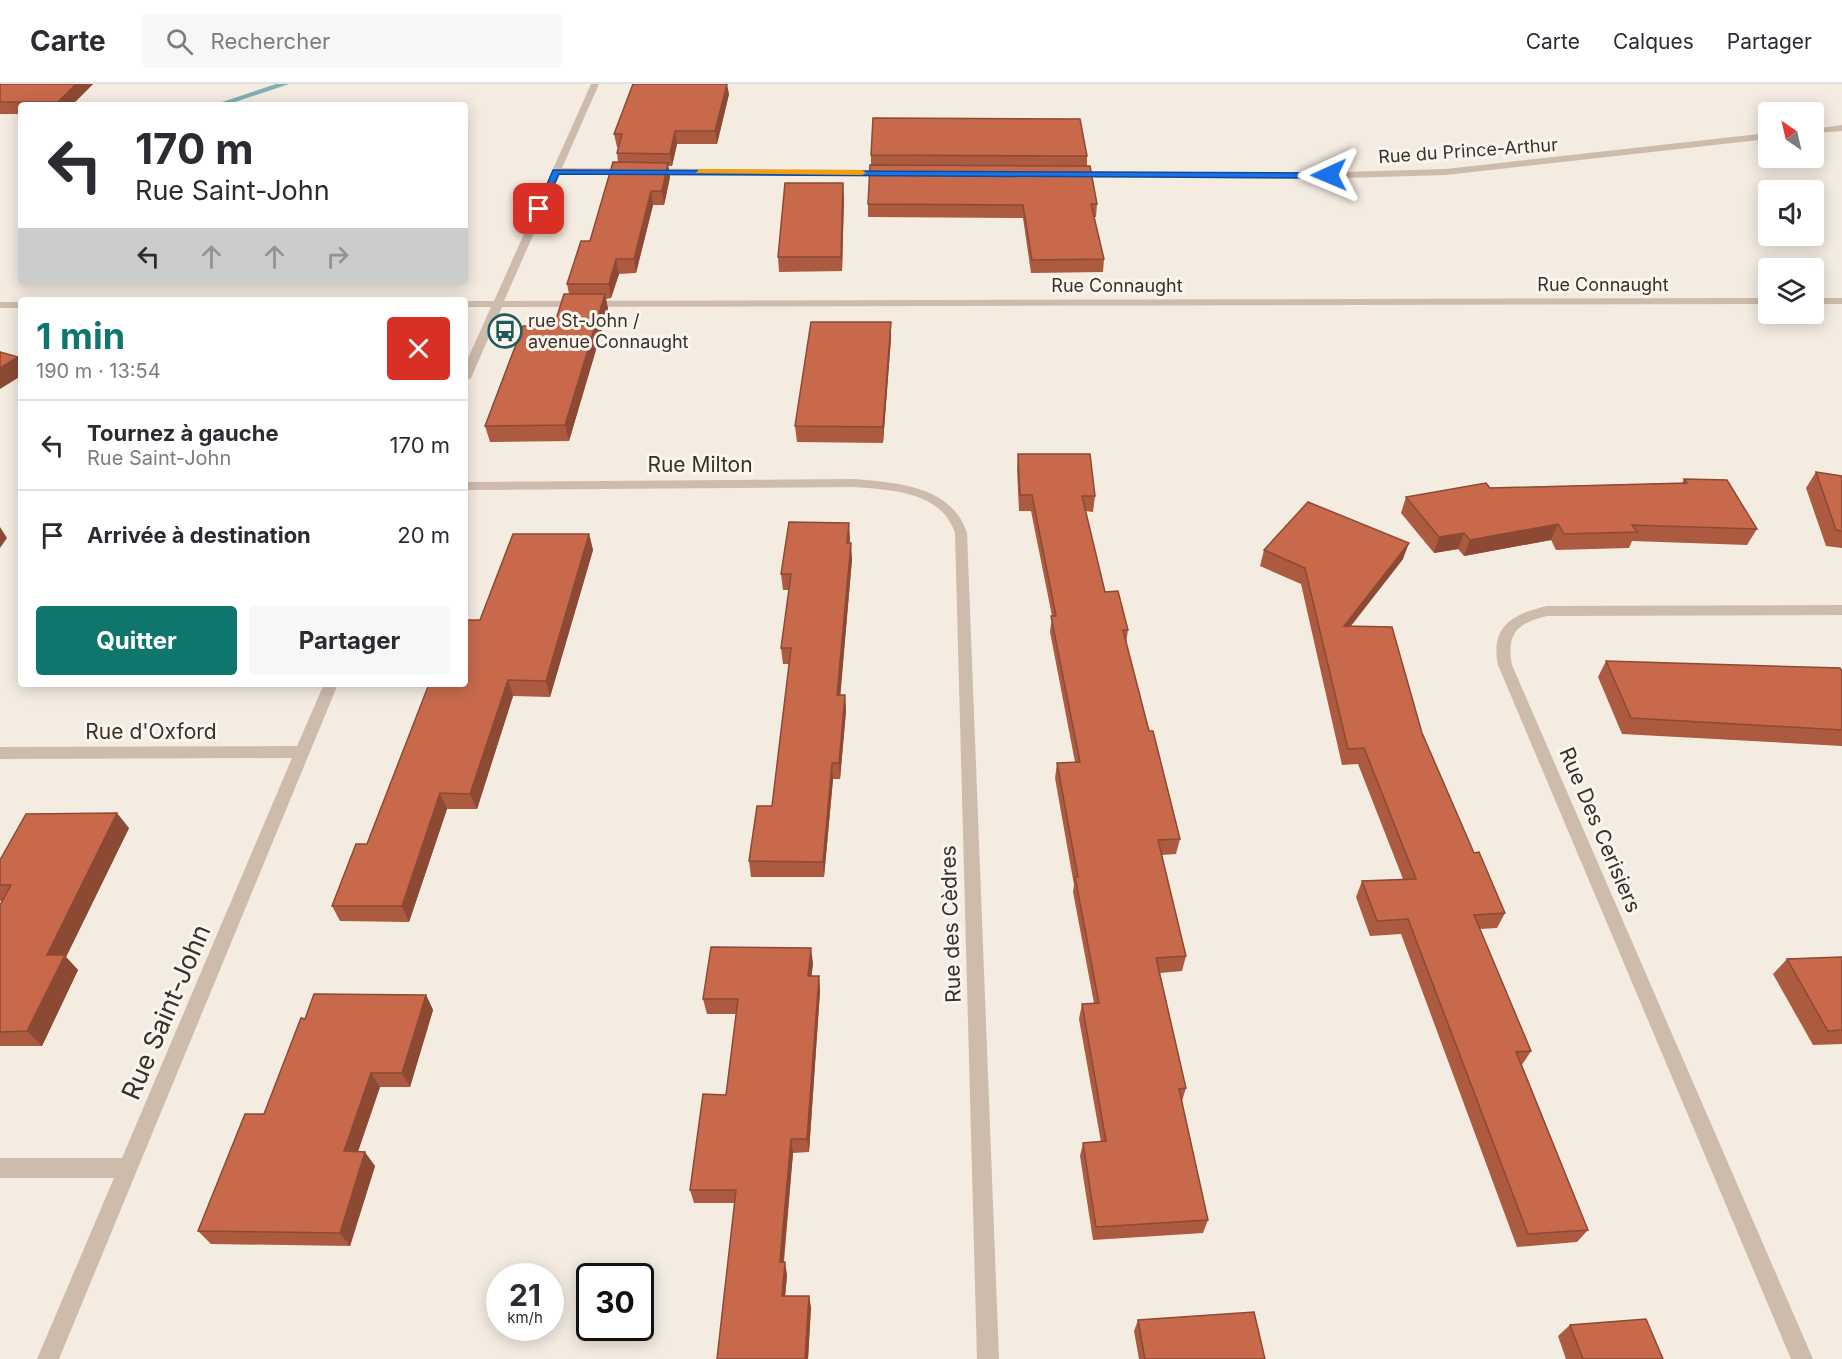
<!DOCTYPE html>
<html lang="fr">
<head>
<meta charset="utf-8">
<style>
	body { margin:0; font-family:Inter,sans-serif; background:#f7f7f7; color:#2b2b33; height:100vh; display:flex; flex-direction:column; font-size:22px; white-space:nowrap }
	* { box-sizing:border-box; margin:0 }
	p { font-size:20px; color:#7c7c81 }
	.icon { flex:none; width:33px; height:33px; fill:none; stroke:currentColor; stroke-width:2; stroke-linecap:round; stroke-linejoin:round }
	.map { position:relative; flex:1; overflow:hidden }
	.drawer { position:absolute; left:18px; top:213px; width:450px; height:390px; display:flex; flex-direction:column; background:#fff; border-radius:6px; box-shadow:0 3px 15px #0003 }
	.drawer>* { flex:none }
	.banner { position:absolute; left:18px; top:18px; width:450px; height:183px; border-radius:6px; box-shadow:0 3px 15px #0003; background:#fff; color:#2b2b33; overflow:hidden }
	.needle { width:39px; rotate:326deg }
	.controls { position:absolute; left:1758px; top:18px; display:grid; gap:12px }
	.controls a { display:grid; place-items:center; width:66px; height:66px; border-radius:6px; background:#fff; box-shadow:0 3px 15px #0003; font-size:30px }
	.speed { position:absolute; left:486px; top:1179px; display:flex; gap:12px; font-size:30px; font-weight:700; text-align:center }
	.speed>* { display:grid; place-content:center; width:78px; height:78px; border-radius:50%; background:#fff; box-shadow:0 3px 15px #0003; line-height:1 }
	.speed small { font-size:15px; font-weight:400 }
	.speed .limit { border:3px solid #111; border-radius:9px; background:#fff; color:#111 }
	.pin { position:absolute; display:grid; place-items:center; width:51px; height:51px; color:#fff; margin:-26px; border-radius:12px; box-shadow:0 3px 9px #0006 }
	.me { position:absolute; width:66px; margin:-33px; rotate:269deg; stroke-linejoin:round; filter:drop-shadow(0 0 4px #0008) }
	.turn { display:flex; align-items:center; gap:21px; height:126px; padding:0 18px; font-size:27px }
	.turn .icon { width:78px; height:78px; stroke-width:2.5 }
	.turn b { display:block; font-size:42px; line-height:51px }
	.lanes { display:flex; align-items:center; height:57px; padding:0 18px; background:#0003; justify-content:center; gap:30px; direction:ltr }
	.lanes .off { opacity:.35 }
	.round { display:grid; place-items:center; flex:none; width:63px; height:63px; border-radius:6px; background:#f7f7f7 }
	.headline { display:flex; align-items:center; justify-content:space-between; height:102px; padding:0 18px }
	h1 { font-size:36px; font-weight:700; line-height:45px; color:#0f766e }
	.primary-button { display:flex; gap:12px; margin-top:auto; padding:12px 18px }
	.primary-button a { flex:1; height:69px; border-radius:6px; background:#0f766e; color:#fff; font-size:24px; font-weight:700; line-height:69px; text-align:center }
	.primary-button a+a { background:#f7f7f7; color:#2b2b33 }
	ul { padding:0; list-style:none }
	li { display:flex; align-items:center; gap:18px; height:90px; padding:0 18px; border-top:2px solid #e1e1e2 }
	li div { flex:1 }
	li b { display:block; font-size:22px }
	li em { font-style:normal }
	header { display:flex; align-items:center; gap:36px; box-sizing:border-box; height:84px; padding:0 30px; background:#fff; border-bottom:2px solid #e1e1e2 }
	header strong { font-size:28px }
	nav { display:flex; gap:33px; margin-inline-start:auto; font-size:21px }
	.search { width:420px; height:54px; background:#f7f7f7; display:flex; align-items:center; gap:15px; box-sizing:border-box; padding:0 21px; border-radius:6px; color:#7c7c81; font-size:22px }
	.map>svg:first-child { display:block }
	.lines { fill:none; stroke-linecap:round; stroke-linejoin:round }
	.stream { fill:#7fb0b2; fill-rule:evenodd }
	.minor { fill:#cdbbac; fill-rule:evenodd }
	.wall { fill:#ac5a40 }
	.shaded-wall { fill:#8c4a34 }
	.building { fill:#c8694b; stroke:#8c4a34; stroke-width:1.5 }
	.route { fill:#1a73e8; stroke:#114b97; stroke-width:1.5 }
	.slow { fill:#f59e0b }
	.labels { text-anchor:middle; stroke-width:6; stroke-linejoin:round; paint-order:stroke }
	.far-street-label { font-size:18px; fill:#3b302b; stroke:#fbf5ee }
	.far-poi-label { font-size:18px; fill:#3b302b; stroke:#fbf5ee; text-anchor:start }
	.street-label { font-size:21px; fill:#3b302b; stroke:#fbf5ee }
	.near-street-label { font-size:26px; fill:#3b302b; stroke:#fbf5ee }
</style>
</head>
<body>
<header>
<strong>Carte</strong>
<div class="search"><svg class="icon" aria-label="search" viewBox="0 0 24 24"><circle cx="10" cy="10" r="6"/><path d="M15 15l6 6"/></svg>Rechercher</div>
<nav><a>Carte</a><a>Calques</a><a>Partager</a></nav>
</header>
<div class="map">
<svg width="1842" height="1275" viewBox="0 0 1842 1275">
	<rect width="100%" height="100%" fill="#f4ebe1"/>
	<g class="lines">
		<path class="stream" d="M 276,0 L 289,0 L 226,21 L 213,21 Z"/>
		<g class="minor">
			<path d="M 591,0 L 599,0 L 562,84 L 889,86 L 894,89 L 889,92 L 560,90 L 504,217 L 1768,214 L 1768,220 L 502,223 L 471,294 L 465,297 L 465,281 L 491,223 L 465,223 L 465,217 L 494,217 Z"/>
			<path d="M 1842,41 L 1842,47 L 1814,49 L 1814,45 Z"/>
			<path d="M 1768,49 L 1768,55 L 1446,91 L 1310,95 L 1072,93 L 1067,90 L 1072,87 L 1310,89 L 1446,85 Z"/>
			<rect x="1814" y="214" width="28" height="6"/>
			<rect x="0" y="218" width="21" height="6"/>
			<path d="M 854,395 C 897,399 951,401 967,449 L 999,1275 L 977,1275 L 955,449 C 941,407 891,406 854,403 L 465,406 L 465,398 Z"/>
			<path d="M 1842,521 L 1842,531 L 1547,532 C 1517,539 1506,550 1512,581 L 1813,1275 L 1791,1275 L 1498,581 C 1490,542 1513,530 1547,522 Z"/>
			<path d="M 324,600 L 338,600 L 59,1275 L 37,1275 L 114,1094 L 0,1094 L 0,1074 L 122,1074 L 292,674 L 0,675 L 0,663 L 297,662 Z"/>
		</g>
	</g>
	<g class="wall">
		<path d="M 0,0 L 93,0 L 72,21 L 21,21 L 21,30 L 0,30 Z"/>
		<path d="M 729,10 L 717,60 L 677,60 L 672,82 L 668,82 L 670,93 L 664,121 L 653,121 L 636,189 L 619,190 L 611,214 L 606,215 L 608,225 L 569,357 L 490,358 L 485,342 L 554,242 L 569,210 L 567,200 L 590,157 L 618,78 L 617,69 L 619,63 L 617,63 L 614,50 Z"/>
		<path d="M 871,71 L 1087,72 L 1087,82 L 1097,120 L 1096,133 L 1094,133 L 1104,175 L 1103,188 L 1031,189 L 1023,134 L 868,133 L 868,120 L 871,81 Z"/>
		<path d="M 844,113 L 842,187 L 779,188 L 778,173 Z"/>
		<path d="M 891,238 L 891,254 L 883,359 L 797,358 L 795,342 Z"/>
		<path d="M 1018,370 L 1095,412 L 1093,428 L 1085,427 L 1105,508 L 1128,546 L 1126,559 L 1149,647 L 1180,755 L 1176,770 L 1162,771 L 1186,872 L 1182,887 L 1160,889 L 1186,1004 L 1182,1017 L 1208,1136 L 1203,1149 L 1093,1156 L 1080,1072 L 1083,1059 L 1101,1058 L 1079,935 L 1082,920 L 1094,919 L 1073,808 L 1074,801 L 1055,694 L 1057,679 L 1075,678 L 1050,548 L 1052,532 L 1031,427 L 1019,427 L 1017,385 Z"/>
		<path d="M 1816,388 L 1842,392 L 1842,464 L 1826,462 L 1806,404 Z"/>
		<path d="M 1684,395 L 1757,445 L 1747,461 L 1632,457 L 1629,464 L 1556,466 L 1551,456 L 1464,472 L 1458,465 L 1434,469 L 1401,429 L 1406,413 L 1490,404 L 1682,399 Z"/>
		<path d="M 589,450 L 593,466 L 550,613 L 513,612 L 477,725 L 447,725 L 409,838 L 340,837 L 332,822 L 367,760 L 480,536 Z"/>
		<path d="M 850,455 L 849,459 L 852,475 L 840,611 L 845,611 L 846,627 L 840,695 L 833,695 L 824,793 L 751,793 L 749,777 L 772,722 L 789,580 L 783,580 L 781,564 L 789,506 L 783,506 L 781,490 Z"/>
		<path d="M 1264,466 L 1403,475 L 1351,542 L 1422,649 L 1474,769 L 1505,829 L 1497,844 L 1480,845 L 1531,967 L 1522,981 L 1588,1146 L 1577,1158 L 1517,1163 L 1401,850 L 1370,852 L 1356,813 L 1362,797 L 1403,795 L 1358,680 L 1342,681 L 1301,500 L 1260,482 Z"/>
		<path d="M 1606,577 L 1842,587 L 1842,662 L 1622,650 L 1598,593 Z"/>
		<path d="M 129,744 L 66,873 L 78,886 L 42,962 L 0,962 L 0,821 L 3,817 L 0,817 L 0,776 Z"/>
		<path d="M 1842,873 L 1842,960 L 1813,961 L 1773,890 L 1787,875 Z"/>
		<path d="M 813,879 L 811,892 L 819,892 L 820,907 L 809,1068 L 793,1069 L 784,1178 L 787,1191 L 785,1212 L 811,1223 L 808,1275 L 717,1275 L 735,1119 L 694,1119 L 690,1106 L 726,1011 L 736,930 L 707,930 L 703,915 Z"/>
		<path d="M 426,911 L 433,926 L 410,1003 L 380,1003 L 358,1068 L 375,1082 L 350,1162 L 211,1160 L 198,1147 L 264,1030 L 305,935 Z"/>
		<path d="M 1138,1236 L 1265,1275 L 1139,1275 L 1134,1247 Z"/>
		<path d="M 1570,1241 L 1663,1275 L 1566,1275 L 1558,1252 Z"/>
	</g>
	<g class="shaded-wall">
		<path d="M 76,0 L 93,0 L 72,21 L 60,21 L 58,18 Z"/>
		<path d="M 727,0 L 729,10 L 717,60 L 715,47 Z"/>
		<path d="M 675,47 L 677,60 L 672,82 L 670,70 Z"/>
		<path d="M 668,79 L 670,93 L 664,121 L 662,107 Z"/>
		<path d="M 843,99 L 844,113 L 842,187 L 841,173 Z"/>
		<path d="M 651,107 L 653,121 L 636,189 L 634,175 Z"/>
		<path d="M 616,175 L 619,190 L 611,214 L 609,200 Z"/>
		<path d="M 605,210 L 608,225 L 569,357 L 565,341 Z"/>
		<path d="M 891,238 L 891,254 L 883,359 L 883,343 Z"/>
		<path d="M 18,273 L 21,278 L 21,292 L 0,305 L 0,284 Z"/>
		<path d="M 849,439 L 850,455 L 848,475 L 847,459 Z"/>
		<path d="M 1558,440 L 1551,456 L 1464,472 L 1470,456 Z"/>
		<path d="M 0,443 L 7,454 L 0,464 Z"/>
		<path d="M 1464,449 L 1458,465 L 1434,469 L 1439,453 Z"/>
		<path d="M 589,450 L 593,466 L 550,613 L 546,597 Z"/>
		<path d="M 851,459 L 852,475 L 839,627 L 837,611 Z"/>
		<path d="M 1409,459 L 1403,475 L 1338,558 L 1344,542 Z"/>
		<path d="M 508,596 L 513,612 L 477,725 L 470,710 Z"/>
		<path d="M 845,611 L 846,627 L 840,695 L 839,679 Z"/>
		<path d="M 832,679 L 833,695 L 824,793 L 823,778 Z"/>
		<path d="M 440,709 L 447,725 L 409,838 L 402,822 Z"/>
		<path d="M 117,729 L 129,744 L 66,873 L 78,886 L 42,962 L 27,947 L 47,871 Z"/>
		<path d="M 811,864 L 813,879 L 810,907 L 808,892 Z"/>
		<path d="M 819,892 L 820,907 L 809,1068 L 807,1055 Z"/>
		<path d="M 426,911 L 433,926 L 410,1003 L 402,989 Z"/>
		<path d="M 371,989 L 380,1003 L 353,1081 L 344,1067 Z"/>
		<path d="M 791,1055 L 793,1069 L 782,1191 L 780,1178 Z"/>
		<path d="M 365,1068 L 375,1082 L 350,1162 L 340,1149 Z"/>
		<path d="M 785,1178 L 787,1191 L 784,1224 L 782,1212 Z"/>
		<path d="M 809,1212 L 811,1223 L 808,1275 L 805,1275 Z"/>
	</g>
	<g class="building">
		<path d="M 0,0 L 76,0 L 58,18 L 0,18 Z"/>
		<path d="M 633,0 L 727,0 L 715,47 L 675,47 L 670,70 L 617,69 L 622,50 L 614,50 Z"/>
		<path d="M 873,34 L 1080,35 L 1087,72 L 871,71 Z"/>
		<path d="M 613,78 L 668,79 L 662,107 L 651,107 L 634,175 L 616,175 L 609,200 L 567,200 L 581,157 L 590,157 Z"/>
		<path d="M 870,81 L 1090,82 L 1097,120 L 1091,120 L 1104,175 L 1032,176 L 1023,121 L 868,120 Z"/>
		<path d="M 785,99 L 843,99 L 841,173 L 778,173 Z"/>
		<path d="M 564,210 L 605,210 L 565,341 L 485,342 L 523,242 L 554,242 Z"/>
		<path d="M 811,238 L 891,238 L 883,343 L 795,342 Z"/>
		<path d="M 0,268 L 18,273 L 0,284 Z"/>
		<path d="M 1018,370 L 1090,370 L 1095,412 L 1082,412 L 1105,508 L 1118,507 L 1128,546 L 1123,546 L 1149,647 L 1153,647 L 1180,755 L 1158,756 L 1186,872 L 1156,874 L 1186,1004 L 1179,1005 L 1208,1136 L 1096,1143 L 1083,1059 L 1106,1057 L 1082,920 L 1099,919 L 1075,793 L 1078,793 L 1057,679 L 1080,678 L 1051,532 L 1056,532 L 1032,411 L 1020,411 Z"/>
		<path d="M 1816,388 L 1842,392 L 1842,447 L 1836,446 Z"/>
		<path d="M 1684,395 L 1727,396 L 1757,445 L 1632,441 L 1637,448 L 1564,450 L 1558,440 L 1470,456 L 1464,449 L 1439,453 L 1406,413 L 1486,399 L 1490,404 L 1687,399 Z"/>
		<path d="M 1308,418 L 1409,459 L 1344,542 L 1392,543 L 1422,649 L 1474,769 L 1479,768 L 1505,829 L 1474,831 L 1531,967 L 1516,968 L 1588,1146 L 1528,1150 L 1408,835 L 1377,837 L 1362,797 L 1416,795 L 1364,664 L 1348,665 L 1305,484 L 1264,466 Z"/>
		<path d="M 789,438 L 849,439 L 847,459 L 851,459 L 837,611 L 845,611 L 839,679 L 832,679 L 823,778 L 749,777 L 757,722 L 772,722 L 791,564 L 781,564 L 791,490 L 781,490 Z"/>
		<path d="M 513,450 L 589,450 L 546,597 L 508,596 L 470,710 L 440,709 L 402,822 L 332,822 L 356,760 L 367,760 L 429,600 L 465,600 L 465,536 L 480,536 Z"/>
		<path d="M 1606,577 L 1840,584 L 1842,587 L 1842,646 L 1631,634 Z"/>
		<path d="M 117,729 L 47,871 L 65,871 L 27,947 L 0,948 L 0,821 L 11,801 L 0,801 L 0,776 L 26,730 Z"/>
		<path d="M 711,863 L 811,864 L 808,892 L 819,892 L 807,1055 L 791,1055 L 780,1178 L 785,1178 L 782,1212 L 809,1212 L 805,1275 L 717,1275 L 736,1106 L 690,1106 L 703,1010 L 726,1011 L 738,915 L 703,915 Z"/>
		<path d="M 1842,873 L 1842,946 L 1828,947 L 1787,875 Z"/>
		<path d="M 314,910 L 426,911 L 402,989 L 371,989 L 344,1067 L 365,1068 L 340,1149 L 198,1147 L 245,1030 L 264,1030 L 301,934 L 305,935 Z"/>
		<path d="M 1254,1228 L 1265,1275 L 1145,1275 L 1138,1236 Z"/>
		<path d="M 1646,1235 L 1663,1275 L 1583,1275 L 1570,1241 Z"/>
	</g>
	<path class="route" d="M 553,86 L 1329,89 L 1333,91 L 1329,94 L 559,90 L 543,125 L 536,127 Z"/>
	<path class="slow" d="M 699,85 L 862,86 L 866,89 L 862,91 L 696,89 Z"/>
	<defs>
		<symbol id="bus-ring" viewBox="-11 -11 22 22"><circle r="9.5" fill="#fbf5ee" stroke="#1f5a5e" stroke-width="1.5"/><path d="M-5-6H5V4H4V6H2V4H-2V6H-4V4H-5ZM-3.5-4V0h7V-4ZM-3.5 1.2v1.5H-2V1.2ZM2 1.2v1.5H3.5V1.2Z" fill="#1f5a5e"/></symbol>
	</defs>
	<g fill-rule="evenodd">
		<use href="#bus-ring" x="486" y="228" width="38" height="38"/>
	</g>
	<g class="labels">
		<g class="far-street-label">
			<text transform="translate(1468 67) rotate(-4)" y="6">Rue du Prince-Arthur</text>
			<text x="1603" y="207">Rue Connaught</text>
			<text x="1117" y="208">Rue Connaught</text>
		</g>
		<g class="far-poi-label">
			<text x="528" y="243">rue St-John /<tspan x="528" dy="21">avenue Connaught</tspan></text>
		</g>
		<g class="street-label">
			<text x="700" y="388">Rue Milton</text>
			<text x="151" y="655">Rue d'Oxford</text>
			<text transform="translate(1600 746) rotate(67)" y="7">Rue Des Cerisiers</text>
			<text transform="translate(951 840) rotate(-92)" y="7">Rue des Cèdres</text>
		</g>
		<g class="near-street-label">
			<text transform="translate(166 928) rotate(-67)" y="9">Rue Saint-John</text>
		</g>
	</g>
</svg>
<div class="controls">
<a><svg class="needle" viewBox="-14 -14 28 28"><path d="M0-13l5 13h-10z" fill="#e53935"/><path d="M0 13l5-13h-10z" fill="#7c7c81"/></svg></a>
<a><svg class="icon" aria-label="sound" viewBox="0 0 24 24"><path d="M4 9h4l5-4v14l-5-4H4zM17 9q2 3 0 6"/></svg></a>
<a><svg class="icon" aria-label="layers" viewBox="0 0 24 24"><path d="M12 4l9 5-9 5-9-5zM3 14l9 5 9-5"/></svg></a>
</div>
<div class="speed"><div>21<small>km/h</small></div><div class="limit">30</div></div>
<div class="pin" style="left:539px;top:125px;background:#d93025"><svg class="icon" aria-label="arrive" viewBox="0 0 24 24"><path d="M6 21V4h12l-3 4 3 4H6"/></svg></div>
<svg class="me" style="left:1329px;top:91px" viewBox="-20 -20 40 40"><path d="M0-17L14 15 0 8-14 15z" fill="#1a73e8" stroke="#fff" stroke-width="4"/></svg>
<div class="banner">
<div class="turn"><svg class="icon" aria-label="left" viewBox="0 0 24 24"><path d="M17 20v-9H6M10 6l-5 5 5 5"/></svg><div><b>170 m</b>Rue Saint-John</div></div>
<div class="lanes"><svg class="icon" aria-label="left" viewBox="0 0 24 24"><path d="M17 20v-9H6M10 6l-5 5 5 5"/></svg><svg class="icon off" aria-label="ahead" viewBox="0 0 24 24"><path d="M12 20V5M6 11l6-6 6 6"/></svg><svg class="icon off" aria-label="ahead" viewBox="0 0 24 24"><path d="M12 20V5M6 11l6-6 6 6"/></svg><svg class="icon off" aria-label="right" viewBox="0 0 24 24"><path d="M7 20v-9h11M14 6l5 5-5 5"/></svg></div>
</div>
<section class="drawer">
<div class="headline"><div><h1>1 min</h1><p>190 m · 13:54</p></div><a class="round" style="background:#d93025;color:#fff"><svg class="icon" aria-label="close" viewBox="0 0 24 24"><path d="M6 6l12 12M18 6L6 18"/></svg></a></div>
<ul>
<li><svg class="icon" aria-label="left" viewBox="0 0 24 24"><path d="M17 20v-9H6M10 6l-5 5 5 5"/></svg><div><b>Tournez à gauche</b><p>Rue Saint-John</p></div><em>170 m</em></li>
<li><svg class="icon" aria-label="arrive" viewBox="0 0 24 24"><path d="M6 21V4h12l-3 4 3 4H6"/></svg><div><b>Arrivée à destination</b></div><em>20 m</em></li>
</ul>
<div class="primary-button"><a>Quitter</a><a>Partager</a></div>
</section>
</div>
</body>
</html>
